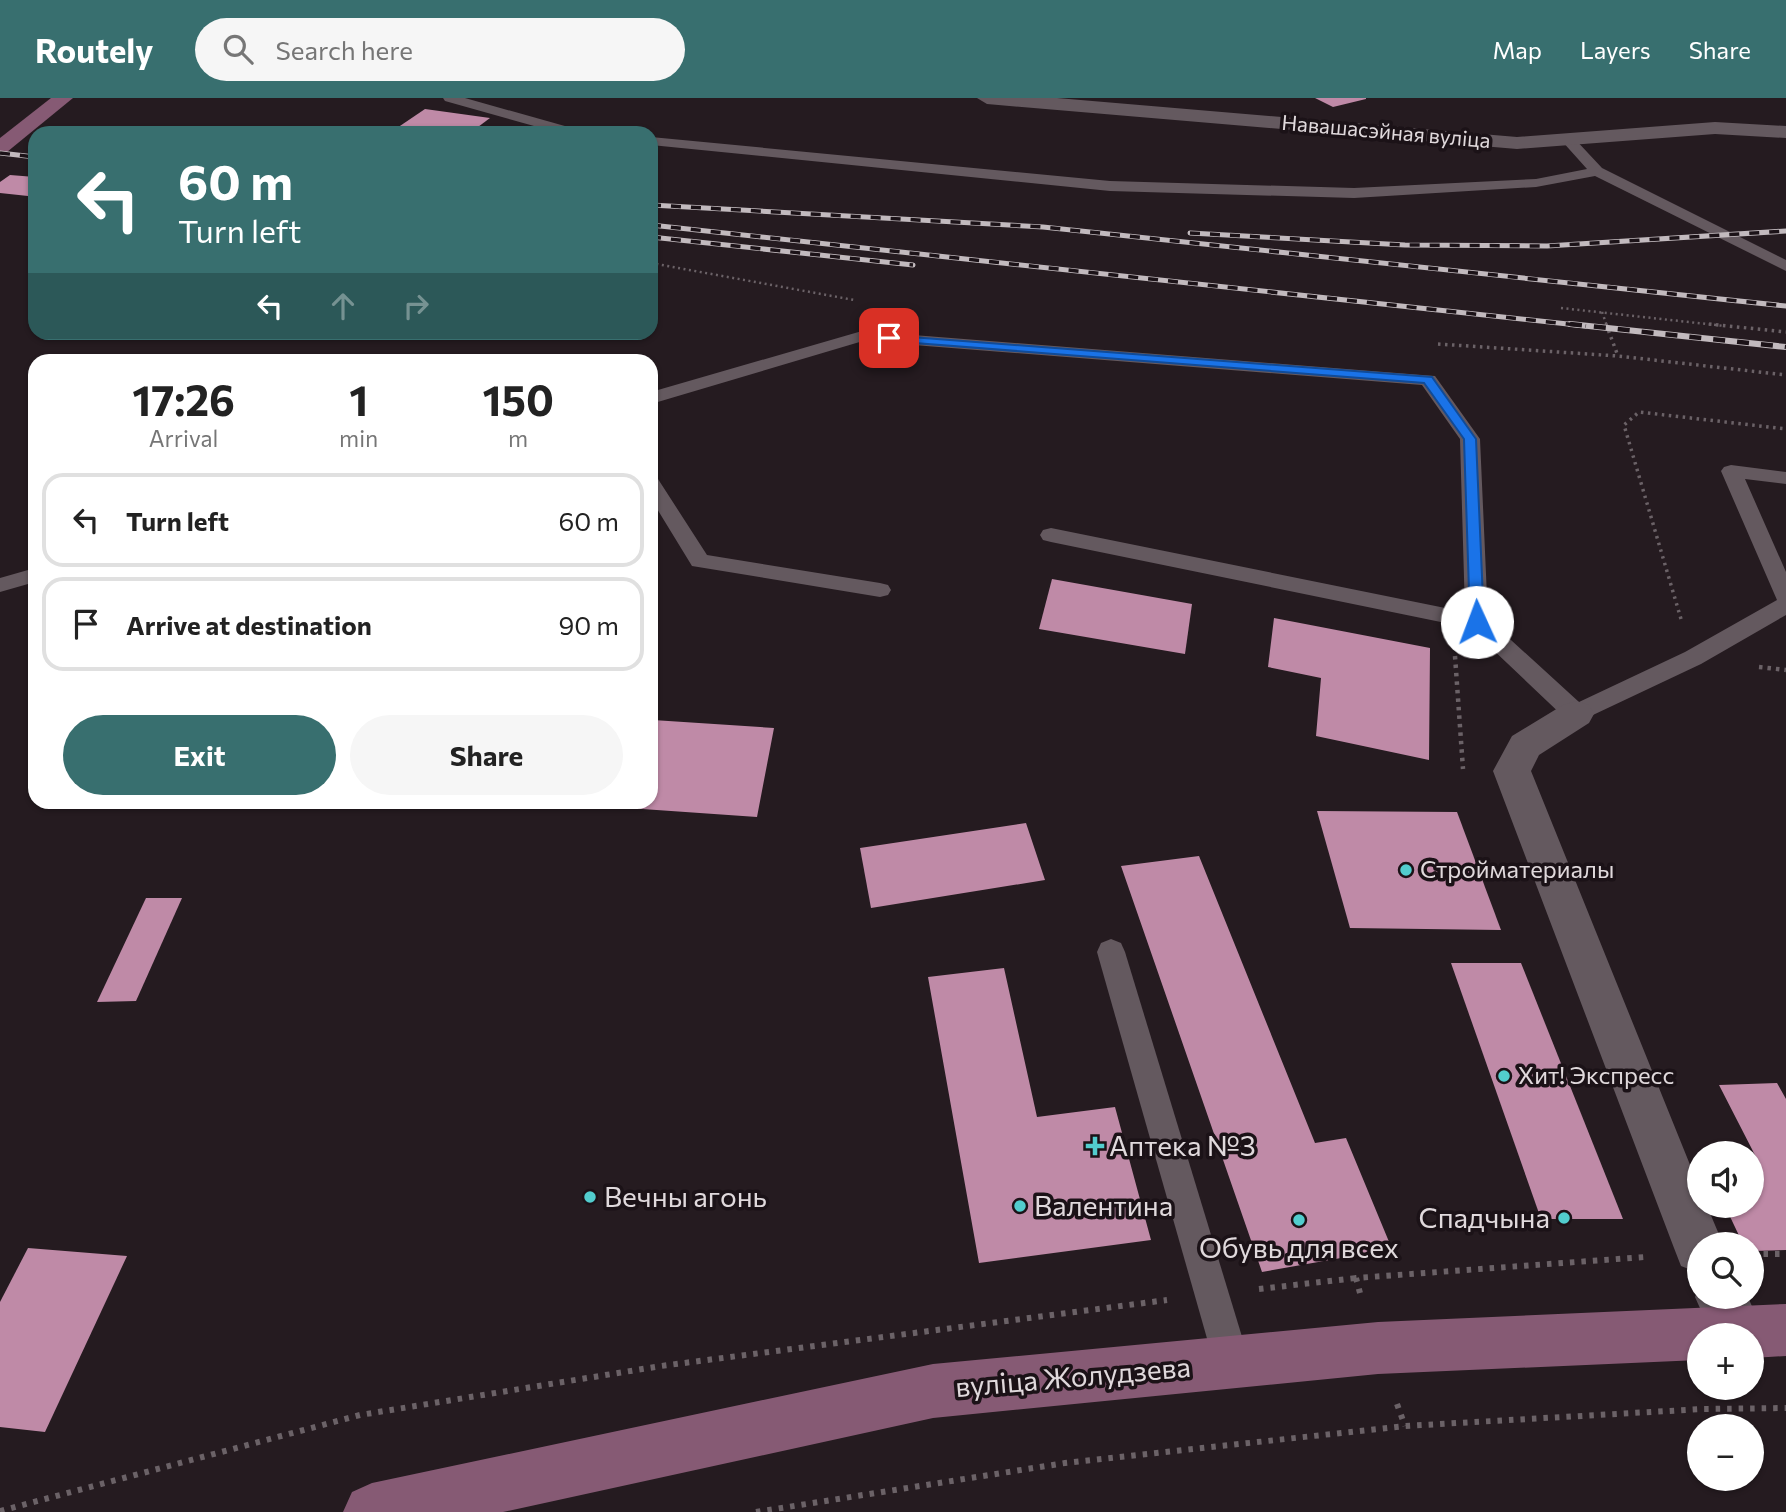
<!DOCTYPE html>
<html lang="en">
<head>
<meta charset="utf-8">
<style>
	body { margin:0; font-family:Commissioner,sans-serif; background:#f6f6f6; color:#222; height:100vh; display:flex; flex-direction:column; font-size:26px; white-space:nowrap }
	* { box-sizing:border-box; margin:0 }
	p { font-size:23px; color:#767676 }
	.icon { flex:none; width:38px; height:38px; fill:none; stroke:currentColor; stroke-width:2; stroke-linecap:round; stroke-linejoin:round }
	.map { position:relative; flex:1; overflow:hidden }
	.drawer { position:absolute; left:28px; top:256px; width:630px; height:455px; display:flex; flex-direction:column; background:#fff; border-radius:21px; box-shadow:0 2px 5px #0004 }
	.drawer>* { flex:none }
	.guide { position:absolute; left:28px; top:28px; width:630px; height:214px; border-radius:21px; box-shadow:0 2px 5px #0004; background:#386f6f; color:#fff; overflow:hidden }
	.tools { position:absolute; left:1687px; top:1043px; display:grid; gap:14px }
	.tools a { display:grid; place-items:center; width:77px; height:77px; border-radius:50%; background:#fff; box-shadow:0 2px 5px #0004; font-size:35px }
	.pin { position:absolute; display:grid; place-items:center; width:60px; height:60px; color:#fff; margin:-30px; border-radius:14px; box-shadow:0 4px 10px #0006 }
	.me { position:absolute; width:77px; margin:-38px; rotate:358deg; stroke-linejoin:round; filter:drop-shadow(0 0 5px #0008) }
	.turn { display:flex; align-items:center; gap:24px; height:147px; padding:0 35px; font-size:32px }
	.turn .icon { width:91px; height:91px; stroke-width:2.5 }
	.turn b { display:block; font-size:49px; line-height:60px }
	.lanes { display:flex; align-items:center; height:66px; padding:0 35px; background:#0003; justify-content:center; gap:35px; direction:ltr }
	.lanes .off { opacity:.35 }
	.eta { display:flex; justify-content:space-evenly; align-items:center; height:119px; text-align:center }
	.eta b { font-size:42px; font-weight:700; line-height:49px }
	.cta { display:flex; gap:14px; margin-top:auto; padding:14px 35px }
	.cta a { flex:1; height:80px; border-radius:42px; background:#386f6f; color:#fff; font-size:28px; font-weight:700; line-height:80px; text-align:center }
	.cta a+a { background:#f6f6f6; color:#222 }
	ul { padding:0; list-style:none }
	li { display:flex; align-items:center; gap:21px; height:94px; margin:0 14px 10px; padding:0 21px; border:4px solid #e0e0e0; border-radius:21px }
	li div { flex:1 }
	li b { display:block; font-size:26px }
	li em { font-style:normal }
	header { display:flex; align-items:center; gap:42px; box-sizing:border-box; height:98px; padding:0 35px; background:#386f6f; color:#fff }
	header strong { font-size:33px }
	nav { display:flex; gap:38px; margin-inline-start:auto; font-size:24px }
	.search { width:490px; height:63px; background:#f6f6f6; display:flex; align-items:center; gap:18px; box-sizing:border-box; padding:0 24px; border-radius:38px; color:#767676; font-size:26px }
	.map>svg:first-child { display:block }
	.building { fill:#bf8aa7 }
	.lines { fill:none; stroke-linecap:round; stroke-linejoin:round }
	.path-far3 { stroke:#6b6267; stroke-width:2.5; stroke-dasharray:2 3.5; stroke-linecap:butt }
	.path-far2 { stroke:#6b6267; stroke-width:3.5; stroke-dasharray:2.5 4.5; stroke-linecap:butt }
	.path-far1 { stroke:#6b6267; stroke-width:4.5; stroke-dasharray:3.5 5; stroke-linecap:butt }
	.path { stroke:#6b6267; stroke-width:6; stroke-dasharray:4.5 7; stroke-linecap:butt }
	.lane { fill:#64595f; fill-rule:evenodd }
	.street { fill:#64595f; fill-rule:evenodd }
	.secondary { fill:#865a74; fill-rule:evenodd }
	.rail-far1-casing { stroke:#c2babe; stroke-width:5 }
	.rail-casing { stroke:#c2babe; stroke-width:6 }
	.rail-far1 { stroke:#1b1217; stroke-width:3.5; stroke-dasharray:10; stroke-linecap:butt }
	.rail { stroke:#1b1217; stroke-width:4.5; stroke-dasharray:12; stroke-linecap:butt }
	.route { fill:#1a73e8; stroke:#114b97; stroke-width:2 }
	.poi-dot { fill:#52cdce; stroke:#1b1217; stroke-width:2.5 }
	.labels { text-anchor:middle; stroke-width:7; stroke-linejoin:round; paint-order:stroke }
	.far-street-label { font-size:21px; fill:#e0d9dc; stroke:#1b1217 }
	.poi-label { font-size:24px; fill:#e0d9dc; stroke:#1b1217; text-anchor:start }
	.near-poi-label { font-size:28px; fill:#e0d9dc; stroke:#1b1217; text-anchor:start }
	.near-street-label { font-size:28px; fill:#e0d9dc; stroke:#1b1217 }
</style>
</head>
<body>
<header>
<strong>Routely</strong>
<div class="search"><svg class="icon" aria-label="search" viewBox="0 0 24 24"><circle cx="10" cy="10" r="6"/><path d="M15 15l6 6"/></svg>Search here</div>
<nav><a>Map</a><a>Layers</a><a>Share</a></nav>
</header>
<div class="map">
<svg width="1786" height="1414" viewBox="0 0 1786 1414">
	<rect width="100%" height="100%" fill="#251b20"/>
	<g class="building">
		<path d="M 1315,0 L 1366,0 L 1366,1 L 1333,9 Z"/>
		<path d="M 425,11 L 490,20 L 470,35 L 414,35 L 394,32 Z"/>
		<path d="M 10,77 L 35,79 L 35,93 L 28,98 L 0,95 L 0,84 Z"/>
		<path d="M 1052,481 L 1192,506 L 1185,556 L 1039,531 Z"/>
		<path d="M 1274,520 L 1430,550 L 1429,662 L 1316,638 L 1321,580 L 1268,569 Z"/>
		<path d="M 653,622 L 774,630 L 757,719 L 628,710 L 630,704 L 651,704 Z"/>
		<path d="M 1317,713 L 1457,714 L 1501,832 L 1350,830 Z"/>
		<path d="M 1026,725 L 1045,782 L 871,810 L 860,750 Z"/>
		<path d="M 1199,758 L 1315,1045 L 1346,1040 L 1392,1151 L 1262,1174 L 1121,768 Z"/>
		<path d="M 146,800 L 182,800 L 136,903 L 97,904 Z"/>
		<path d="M 1451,865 L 1521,865 L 1623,1121 L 1541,1121 Z"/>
		<path d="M 1004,870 L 1037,1019 L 1115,1009 L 1151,1142 L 979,1165 L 928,879 Z"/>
		<path d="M 1777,985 L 1786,1001 L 1786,1152 L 1752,1153 L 1752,1146 L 1743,1146 L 1725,1108 L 1752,1108 L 1752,1061 L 1757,1061 L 1719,987 Z"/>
		<path d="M 28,1150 L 127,1158 L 45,1334 L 0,1329 L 0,1204 Z"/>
	</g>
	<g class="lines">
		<g class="path-far3">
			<path d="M 651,165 L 854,202"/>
			<path d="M 1561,210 L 1725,228"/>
			<path d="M 1602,214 L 1607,228"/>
		</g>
		<g class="path-far2">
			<path d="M 1606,226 L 1618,258"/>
			<path d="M 1709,226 L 1786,234"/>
			<path d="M 1438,246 L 1618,258 L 1786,277"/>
			<path d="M 1681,521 L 1624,327 L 1639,314 L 1786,331"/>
		</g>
		<g class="path-far1">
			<path d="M 1455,558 L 1463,671"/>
			<path d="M 1759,569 L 1786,572"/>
		</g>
		<g class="path">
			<path d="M 1752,1156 L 1786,1156"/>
			<path d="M 1259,1191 L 1356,1180"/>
			<path d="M 1360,1195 L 1356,1180 L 1645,1159"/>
			<path d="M 1397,1306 L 1405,1328"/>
			<path d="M 0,1413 L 360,1317 L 661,1268 L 1167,1202"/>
			<path d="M 756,1414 L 1065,1365 L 1405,1328 L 1703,1311 L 1786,1310"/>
		</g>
		<g class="lane">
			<path d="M 443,0 L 465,0 L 579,32 L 581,35 L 559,35 L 445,3 Z"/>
			<path d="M 1568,38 L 1573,39 L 1602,70 L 1786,162 L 1786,173 L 1595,78 L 1536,89 L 1354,100 L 1110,93 L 651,47 L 651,39 L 1110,83 L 1354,90 L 1536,81 L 1587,71 L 1561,42 Z"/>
			<path d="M 862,233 L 1435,278 L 1480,341 L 1488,521 L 1579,604 L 1685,554 L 1777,502 L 1721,373 L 1724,369 L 1731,367 L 1786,374 L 1786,386 L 1745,381 L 1786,474 L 1786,517 L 1701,566 L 1576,625 L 1567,622 L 1470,530 L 1051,444 L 1043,442 L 1040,437 L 1043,432 L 1051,430 L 1465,514 L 1460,341 L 1422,287 L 863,243 L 651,306 L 651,294 Z"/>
			<path d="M 651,379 L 658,381 L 707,457 L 880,485 L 888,487 L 891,492 L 888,497 L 880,499 L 692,468 L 651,401 Z"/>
			<path d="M 35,470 L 35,484 L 0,494 L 0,480 Z"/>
			<path d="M 1111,841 L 1121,845 L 1125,854 L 1250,1265 L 1245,1278 L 1232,1283 L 1219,1278 L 1214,1265 L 1097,854 L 1101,845 Z"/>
		</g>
		<g class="street">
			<path d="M 977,0 L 1057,0 L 1517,39 L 1715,24 L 1786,28 L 1786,40 L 1715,36 L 1517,51 L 987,6 Z"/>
			<path d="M 1576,603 L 1589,607 L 1594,616 L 1589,625 L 1539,657 L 1531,673 L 1699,1089 L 1699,1108 L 1707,1108 L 1723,1146 L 1699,1146 L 1699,1175 L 1681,1168 L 1674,1150 L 1493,673 L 1512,638 L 1563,607 Z"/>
			<path d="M 1699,1189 L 1699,1199 L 1748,1199 L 1763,1234 L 1756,1253 L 1752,1254 L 1752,1237 L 1712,1237 L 1695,1199 Z"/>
		</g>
		<g class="secondary">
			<path d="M 51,0 L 73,0 L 7,54 L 0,56 L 0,40 Z"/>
			<path d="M 1786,1206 L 1786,1258 L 1752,1260 L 1752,1237 L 1699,1237 L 1699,1262 L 1378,1276 L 933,1320 L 503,1414 L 343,1414 L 352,1394 L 372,1385 L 933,1266 L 1378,1224 Z"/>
		</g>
		<defs>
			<g id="rail-far1">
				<path d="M 0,55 L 35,59"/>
				<path d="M 651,107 L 1043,129 L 1786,208"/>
				<path d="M 651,127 L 1586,228"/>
				<path d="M 1190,135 L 1405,147 L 1547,148 L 1786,133"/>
				<path d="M 651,139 L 913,167"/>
			</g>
			<path id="rail" d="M 1570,226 L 1786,249"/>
		</defs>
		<use href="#rail-far1" class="rail-far1-casing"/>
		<use href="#rail" class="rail-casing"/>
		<use href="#rail-far1" class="rail-far1"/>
		<use href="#rail" class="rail"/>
	</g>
	<path class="route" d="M 885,237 L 1432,279 L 1476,341 L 1484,524 L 1477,529 L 1470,524 L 1464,341 L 1424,285 L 889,243 L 885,242 Z"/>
	<g class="poi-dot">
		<circle cx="1406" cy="772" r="7"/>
		<circle cx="1504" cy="978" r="7"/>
		<path d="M1091.5 1037.5h7v7h7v7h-7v7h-7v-7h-7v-7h7z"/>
		<circle cx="590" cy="1099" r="7"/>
		<circle cx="1020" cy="1108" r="7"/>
		<circle cx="1564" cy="1120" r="7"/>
		<circle cx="1299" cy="1122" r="7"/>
	</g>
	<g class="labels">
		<g class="far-street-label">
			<text transform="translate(1386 34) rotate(5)" y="7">Навашасэйная вуліца</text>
		</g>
		<g class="poi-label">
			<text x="1420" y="780">Стройматериалы</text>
			<text x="1518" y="986">Хит! Экспресс</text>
		</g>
		<g class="near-poi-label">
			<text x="1109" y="1058">Аптека №3</text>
			<text x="604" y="1109">Вечны агонь</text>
			<text x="1034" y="1118">Валентина</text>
			<text x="1550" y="1130" text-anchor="end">Спадчына</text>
			<text x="1299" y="1160" text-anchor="middle">Обувь для всех</text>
		</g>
		<g class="near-street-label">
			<text transform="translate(1073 1279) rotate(-5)" y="10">вуліца Жолудзева</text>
		</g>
	</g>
</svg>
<div class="tools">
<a><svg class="icon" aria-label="sound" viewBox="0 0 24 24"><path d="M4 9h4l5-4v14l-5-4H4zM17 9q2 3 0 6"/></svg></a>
<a><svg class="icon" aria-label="search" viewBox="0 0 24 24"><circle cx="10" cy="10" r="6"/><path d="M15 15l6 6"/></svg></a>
<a>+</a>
<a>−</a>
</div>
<div class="pin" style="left:889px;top:240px;background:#d93025"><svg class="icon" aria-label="arrive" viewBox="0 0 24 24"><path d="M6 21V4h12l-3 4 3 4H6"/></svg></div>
<svg class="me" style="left:1477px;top:524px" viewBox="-20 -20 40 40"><circle r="19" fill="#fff"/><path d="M0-13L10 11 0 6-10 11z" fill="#1a73e8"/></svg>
<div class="guide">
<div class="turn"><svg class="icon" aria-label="left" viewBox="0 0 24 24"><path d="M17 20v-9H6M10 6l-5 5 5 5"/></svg><div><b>60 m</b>Turn left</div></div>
<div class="lanes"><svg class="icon" aria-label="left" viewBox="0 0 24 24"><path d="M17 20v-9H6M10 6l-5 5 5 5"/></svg><svg class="icon off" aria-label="ahead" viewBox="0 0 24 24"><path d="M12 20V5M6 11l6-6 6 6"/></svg><svg class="icon off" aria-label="right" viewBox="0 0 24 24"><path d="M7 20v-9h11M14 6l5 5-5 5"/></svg></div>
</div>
<section class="drawer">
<div class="eta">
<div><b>17:26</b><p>Arrival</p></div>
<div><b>1</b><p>min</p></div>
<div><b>150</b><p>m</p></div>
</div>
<ul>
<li><svg class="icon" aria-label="left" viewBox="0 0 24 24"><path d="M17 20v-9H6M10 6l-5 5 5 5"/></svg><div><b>Turn left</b></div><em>60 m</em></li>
<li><svg class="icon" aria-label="arrive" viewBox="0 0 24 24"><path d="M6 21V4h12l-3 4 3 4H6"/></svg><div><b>Arrive at destination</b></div><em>90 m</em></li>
</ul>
<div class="cta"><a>Exit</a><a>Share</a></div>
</section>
</div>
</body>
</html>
